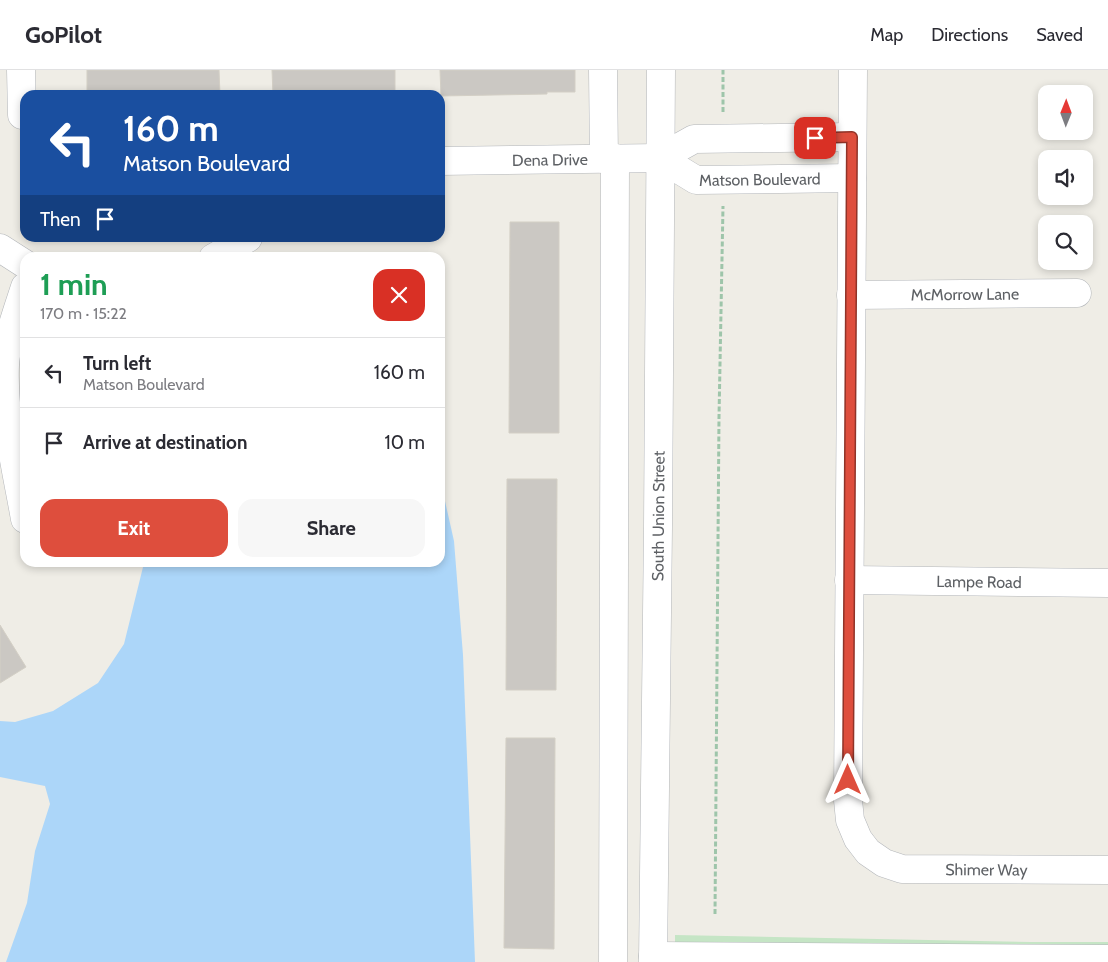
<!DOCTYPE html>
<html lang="en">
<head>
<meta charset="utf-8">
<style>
	body { margin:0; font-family:Cabin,sans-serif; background:#f7f7f7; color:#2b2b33; height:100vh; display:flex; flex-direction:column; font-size:19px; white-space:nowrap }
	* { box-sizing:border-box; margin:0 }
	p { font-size:16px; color:#7c7c81 }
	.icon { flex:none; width:28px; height:28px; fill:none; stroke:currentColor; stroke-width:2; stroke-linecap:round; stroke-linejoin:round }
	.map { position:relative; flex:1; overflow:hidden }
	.drawer { position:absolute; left:20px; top:182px; width:425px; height:315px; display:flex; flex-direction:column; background:#fff; border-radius:15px; box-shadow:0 2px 8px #0003 }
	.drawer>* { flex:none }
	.top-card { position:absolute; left:20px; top:20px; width:425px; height:152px; border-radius:15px; box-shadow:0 2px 8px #0003; background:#1a4fa0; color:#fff; overflow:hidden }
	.needle { width:32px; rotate:1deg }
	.buttons { position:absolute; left:1038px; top:15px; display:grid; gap:10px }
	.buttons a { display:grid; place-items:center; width:55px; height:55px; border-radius:10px; background:#fff; box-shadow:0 2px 8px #0003; font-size:25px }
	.pin { position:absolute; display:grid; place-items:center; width:42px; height:42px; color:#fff; margin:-21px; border-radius:10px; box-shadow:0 2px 8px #0006 }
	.me { position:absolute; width:55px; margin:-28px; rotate:0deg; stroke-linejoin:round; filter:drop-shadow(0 0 4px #0008) }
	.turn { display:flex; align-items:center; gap:18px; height:105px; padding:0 20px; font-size:22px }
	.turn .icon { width:65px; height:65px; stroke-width:2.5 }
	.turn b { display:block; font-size:35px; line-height:42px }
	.then { display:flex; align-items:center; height:48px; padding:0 20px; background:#0003; gap:10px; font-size:19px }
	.round { display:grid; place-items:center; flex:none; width:52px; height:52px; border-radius:15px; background:#f7f7f7 }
	.overview { display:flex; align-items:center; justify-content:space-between; height:85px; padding:0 20px }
	h1 { font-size:30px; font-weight:700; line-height:38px; color:#1e9e55 }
	.cta { display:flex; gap:10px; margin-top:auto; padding:10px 20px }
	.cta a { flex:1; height:58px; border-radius:15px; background:#de4e3d; color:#fff; font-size:20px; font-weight:700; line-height:58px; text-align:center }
	.cta a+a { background:#f7f7f7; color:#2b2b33 }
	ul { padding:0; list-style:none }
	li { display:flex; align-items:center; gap:15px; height:70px; padding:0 20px; border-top:1px solid #e1e1e2 }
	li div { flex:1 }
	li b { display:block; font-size:19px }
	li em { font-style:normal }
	header { display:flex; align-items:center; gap:30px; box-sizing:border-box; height:70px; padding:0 25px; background:#fff; border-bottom:1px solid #e1e1e2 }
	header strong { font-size:24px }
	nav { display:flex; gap:28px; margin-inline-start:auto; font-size:18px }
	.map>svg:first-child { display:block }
	.green { fill:#c5e5c5 }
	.water { fill:#acd6f9 }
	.building { fill:#cbc8c3; stroke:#d3cfc5 }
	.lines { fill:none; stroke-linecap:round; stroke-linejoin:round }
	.minor-casing { stroke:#b3b6ba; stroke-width:29 }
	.path { stroke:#9ec5aa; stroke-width:3; stroke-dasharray:5 2.5; stroke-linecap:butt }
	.minor { stroke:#fff; stroke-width:28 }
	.route-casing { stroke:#903328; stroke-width:12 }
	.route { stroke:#de4e3d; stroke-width:9 }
	.labels { text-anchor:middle; stroke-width:4; stroke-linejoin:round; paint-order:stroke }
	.street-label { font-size:16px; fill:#5e6165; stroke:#fff }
</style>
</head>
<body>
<header>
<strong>GoPilot</strong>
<nav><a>Map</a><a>Directions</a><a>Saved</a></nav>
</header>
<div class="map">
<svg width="1108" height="892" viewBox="0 0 1108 892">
	<rect width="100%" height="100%" fill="#efede6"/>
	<path class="green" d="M 675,865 L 1031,872 L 1108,872 L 1108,892 L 675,892 Z"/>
	<path class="water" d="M 440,409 L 454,471 L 463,585 L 475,892 L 6,892 L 27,833 L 35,781 L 50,734 L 45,716 L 0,707 L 0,651 L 15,652 L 53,641 L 98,613 L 124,574 L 144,493 L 440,492 Z"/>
	<g class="building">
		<path d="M 87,0 L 219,0 L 220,25 L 87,25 Z"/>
		<path d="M 272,0 L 395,0 L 395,23 L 273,25 Z"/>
		<path d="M 440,0 L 575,0 L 575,22 L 547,22 L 547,24 L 441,26 Z"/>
		<path d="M 510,152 L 559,152 L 559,363 L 509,363 Z"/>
		<path d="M 507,409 L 557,409 L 556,620 L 506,620 Z"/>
		<path d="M 0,555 L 26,597 L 0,613 Z"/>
		<path d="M 506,668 L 555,668 L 554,879 L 504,878 Z"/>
	</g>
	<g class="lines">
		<defs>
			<g id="minor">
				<path d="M 21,0 L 22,45"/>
				<path d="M 603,0 L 604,89"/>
				<path id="s1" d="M 853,0 L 848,730 L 850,750 L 858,769 L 868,782 L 884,793 L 902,799 L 1108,800"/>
				<path id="s2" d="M 660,88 L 696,110 L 852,108"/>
				<path d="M 660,88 L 694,69 L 852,67"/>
				<path id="s3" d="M 440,91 L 660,88"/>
				<path d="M 0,178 L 25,194"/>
				<path d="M 213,188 L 248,168"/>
				<path d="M 25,217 C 17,242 7,268 5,295 C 3,346 16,398 25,449"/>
				<path id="s4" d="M 851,225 L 1077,223"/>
				<path id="s5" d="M 849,510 L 1108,513"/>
				<path d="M 653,886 L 1108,889"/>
				<path d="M 613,892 L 615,88"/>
				<path id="s6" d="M 653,892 L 658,457 L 661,0"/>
			</g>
		</defs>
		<use href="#minor" class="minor-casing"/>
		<g class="path">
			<path d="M 723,42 L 723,0"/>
			<path d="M 715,844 L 719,347 L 723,136"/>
		</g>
		<use href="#minor" class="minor"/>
	</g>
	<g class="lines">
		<defs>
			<path id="route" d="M 815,68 L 852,67 L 848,710"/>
		</defs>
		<use href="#route" class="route-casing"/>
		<use href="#route" class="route"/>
	</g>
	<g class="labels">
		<g class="street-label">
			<text dy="6" stroke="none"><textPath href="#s3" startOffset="110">Dena Drive</textPath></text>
			<text dy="6" stroke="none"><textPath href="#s2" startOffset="106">Matson Boulevard</textPath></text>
			<text dy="6" stroke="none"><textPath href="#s4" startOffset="114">McMorrow Lane</textPath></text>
			<text dy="6" stroke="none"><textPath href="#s6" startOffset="446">South Union Street</textPath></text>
			<text dy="6" stroke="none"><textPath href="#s5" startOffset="130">Lampe Road</textPath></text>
			<text dy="6" stroke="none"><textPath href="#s1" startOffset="910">Shimer Way</textPath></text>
		</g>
	</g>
</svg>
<div class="buttons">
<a><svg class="needle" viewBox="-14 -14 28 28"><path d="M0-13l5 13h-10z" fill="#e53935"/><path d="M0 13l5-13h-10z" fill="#7c7c81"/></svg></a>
<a><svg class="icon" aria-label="sound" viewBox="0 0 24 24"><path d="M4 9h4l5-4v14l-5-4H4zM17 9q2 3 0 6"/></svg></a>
<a><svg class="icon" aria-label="search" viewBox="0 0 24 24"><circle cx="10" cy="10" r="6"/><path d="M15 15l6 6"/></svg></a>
</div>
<div class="pin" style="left:815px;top:68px;background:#d93025"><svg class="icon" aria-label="arrive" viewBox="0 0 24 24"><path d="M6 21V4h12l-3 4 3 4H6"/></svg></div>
<svg class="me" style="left:848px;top:710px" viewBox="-20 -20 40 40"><path d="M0-17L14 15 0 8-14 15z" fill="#de4e3d" stroke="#fff" stroke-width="4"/></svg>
<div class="top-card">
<div class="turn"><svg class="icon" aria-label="left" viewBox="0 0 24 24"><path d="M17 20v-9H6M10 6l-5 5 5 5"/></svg><div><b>160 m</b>Matson Boulevard</div></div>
<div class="then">Then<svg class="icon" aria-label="arrive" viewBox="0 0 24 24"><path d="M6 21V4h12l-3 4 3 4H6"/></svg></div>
</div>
<section class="drawer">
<div class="overview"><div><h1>1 min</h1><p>170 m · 15:22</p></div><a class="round" style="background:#d93025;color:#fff"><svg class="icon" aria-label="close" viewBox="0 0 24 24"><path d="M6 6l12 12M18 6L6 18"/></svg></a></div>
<ul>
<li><svg class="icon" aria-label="left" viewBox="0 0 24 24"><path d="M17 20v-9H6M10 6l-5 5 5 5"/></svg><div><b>Turn left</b><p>Matson Boulevard</p></div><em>160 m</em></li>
<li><svg class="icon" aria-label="arrive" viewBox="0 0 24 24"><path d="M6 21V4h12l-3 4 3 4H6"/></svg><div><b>Arrive at destination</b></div><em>10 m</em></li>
</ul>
<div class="cta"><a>Exit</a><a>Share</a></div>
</section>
</div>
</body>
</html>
